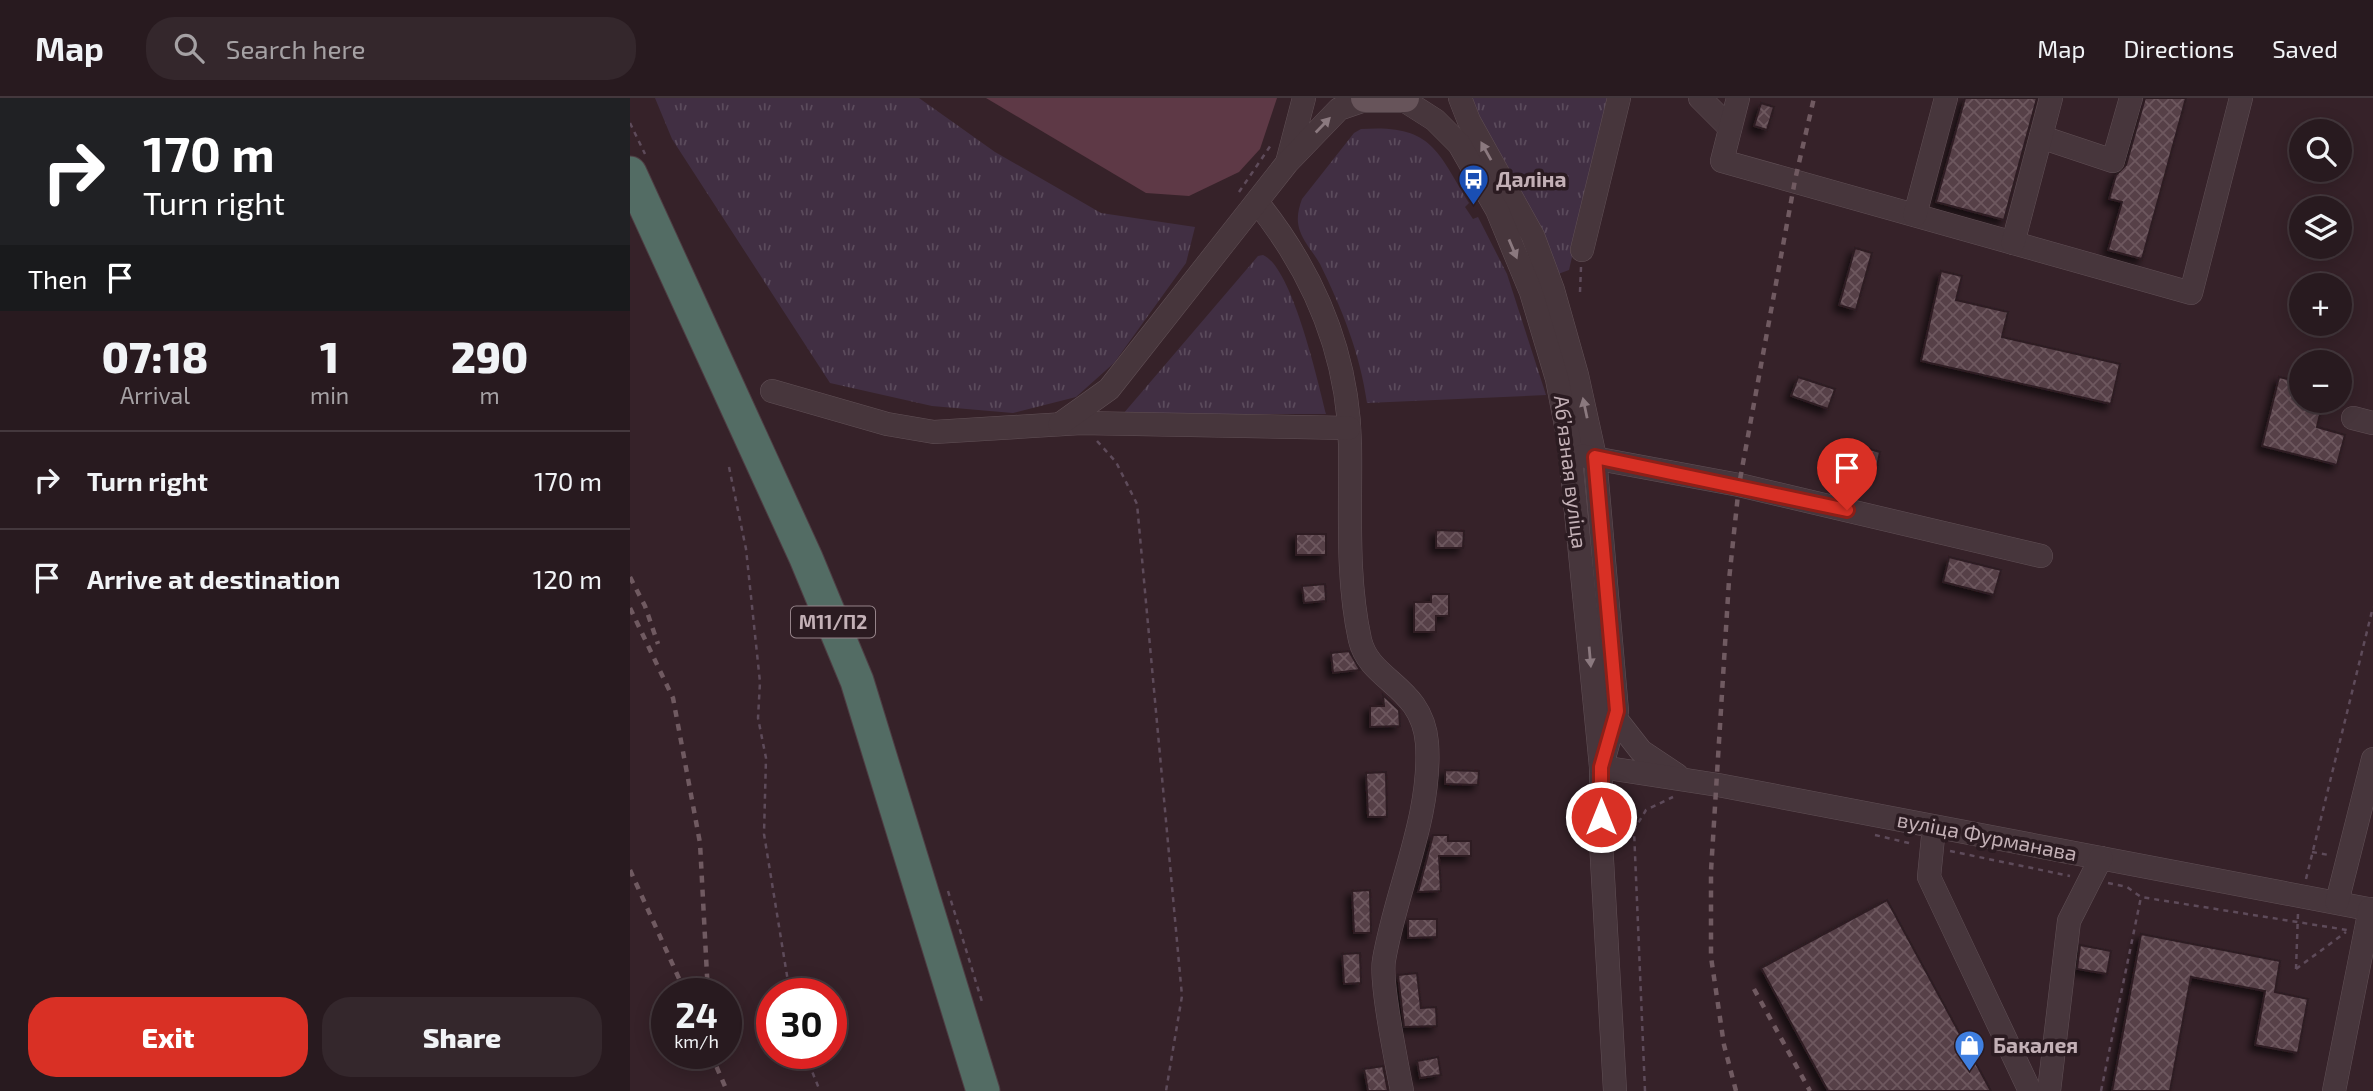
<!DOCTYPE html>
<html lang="en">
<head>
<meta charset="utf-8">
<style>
	body { margin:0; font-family:"Exo 2",sans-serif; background:#34272c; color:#f1f3f6; height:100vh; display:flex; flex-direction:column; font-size:26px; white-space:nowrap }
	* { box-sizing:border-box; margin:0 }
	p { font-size:23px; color:#a5a1a4 }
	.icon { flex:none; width:38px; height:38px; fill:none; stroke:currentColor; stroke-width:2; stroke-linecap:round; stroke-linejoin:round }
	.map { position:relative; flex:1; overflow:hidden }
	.panel { display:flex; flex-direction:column; background:#281a1f; width:630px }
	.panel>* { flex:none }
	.hud { background:#202124; color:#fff; overflow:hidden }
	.buttons { position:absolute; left:1659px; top:21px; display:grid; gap:14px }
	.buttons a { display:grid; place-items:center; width:63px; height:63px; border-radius:50%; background:#281a1f; box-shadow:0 4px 18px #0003,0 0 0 2px #44383d; font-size:35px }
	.speed { position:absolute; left:21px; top:880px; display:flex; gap:14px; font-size:35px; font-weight:700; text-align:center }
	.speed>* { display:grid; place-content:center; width:91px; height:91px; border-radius:50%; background:#281a1f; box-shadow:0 4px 18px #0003,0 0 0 2px #44383d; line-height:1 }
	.speed small { font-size:18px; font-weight:400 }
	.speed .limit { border:10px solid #d22; background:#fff; color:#111 }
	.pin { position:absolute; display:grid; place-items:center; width:60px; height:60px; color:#fff; margin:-72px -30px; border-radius:50% 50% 50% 0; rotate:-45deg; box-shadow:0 0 7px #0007 }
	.pin .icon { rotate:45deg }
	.me { position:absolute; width:77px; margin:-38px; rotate:0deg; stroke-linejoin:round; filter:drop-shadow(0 0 5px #0008) }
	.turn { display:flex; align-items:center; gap:24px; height:147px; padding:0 28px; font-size:32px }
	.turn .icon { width:91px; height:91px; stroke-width:2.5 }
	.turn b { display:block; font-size:49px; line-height:60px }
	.then { display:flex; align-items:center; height:66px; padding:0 28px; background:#0003; gap:14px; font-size:26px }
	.eta { display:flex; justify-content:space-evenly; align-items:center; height:119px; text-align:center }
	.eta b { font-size:42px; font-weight:800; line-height:49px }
	.primary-button { display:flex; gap:14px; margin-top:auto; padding:14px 28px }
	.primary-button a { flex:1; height:80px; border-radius:28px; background:#d93025; color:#fff; font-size:28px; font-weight:800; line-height:80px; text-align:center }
	.primary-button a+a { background:#34272c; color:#f1f3f6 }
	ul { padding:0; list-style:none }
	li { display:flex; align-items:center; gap:21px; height:98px; padding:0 28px; border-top:2px solid #44383d }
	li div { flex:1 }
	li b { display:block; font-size:26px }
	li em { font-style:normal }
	header { display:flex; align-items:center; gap:42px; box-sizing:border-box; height:98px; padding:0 35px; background:#281a1f; border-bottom:2px solid #44383d }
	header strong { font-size:33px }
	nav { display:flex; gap:38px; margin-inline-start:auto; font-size:24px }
	.search { width:490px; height:63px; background:#34272c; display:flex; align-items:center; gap:18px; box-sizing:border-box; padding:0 24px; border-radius:28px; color:#a5a1a4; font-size:26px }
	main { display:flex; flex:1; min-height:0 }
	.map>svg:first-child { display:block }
	.grass { fill:url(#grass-tufts) }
	.water { fill:#5e3946 }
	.building { fill:url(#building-cross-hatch); stroke:#2d1d23; stroke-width:2; filter:url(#shadow) }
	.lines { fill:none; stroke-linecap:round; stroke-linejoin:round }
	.minor-casing { stroke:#615056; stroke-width:24 }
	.major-casing { stroke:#503f45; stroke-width:30 }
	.highway-casing { stroke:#4e3d43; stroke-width:35 }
	.path { stroke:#5e4b5a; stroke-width:2.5; stroke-dasharray:5 5; stroke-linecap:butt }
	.minor { stroke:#47363c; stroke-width:23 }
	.major { stroke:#67545a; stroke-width:28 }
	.highway { stroke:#536c64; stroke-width:33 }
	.rail { stroke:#705a61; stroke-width:4.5; stroke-dasharray:7 7; stroke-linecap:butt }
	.oneway { fill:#8b797f }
	.route-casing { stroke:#8d1f18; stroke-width:18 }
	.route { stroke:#d93025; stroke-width:12 }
	.labels { text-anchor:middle; stroke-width:7; stroke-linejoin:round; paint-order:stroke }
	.shield { fill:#2b1b21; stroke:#958389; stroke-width:2 }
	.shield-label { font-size:19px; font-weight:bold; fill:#c3b0b6 }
	.poi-label { font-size:21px; font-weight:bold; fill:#c3b0b6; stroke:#2b1b21; text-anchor:start }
	.street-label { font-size:21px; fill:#c3b0b6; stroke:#2b1b21 }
</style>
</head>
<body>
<header>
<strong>Map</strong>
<div class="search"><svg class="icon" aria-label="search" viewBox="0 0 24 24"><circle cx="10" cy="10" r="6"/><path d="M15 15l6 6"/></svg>Search here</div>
<nav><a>Map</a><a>Directions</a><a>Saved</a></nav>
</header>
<main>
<section class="panel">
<div class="hud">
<div class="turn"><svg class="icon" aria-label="right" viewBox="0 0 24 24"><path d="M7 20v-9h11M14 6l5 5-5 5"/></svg><div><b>170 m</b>Turn right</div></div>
<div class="then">Then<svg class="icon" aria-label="arrive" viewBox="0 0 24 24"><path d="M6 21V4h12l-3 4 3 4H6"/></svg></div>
</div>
<div class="eta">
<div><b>07:18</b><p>Arrival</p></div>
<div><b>1</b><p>min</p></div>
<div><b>290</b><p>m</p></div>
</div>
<ul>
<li><svg class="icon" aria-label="right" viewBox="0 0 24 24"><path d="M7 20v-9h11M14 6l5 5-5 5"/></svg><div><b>Turn right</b></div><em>170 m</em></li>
<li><svg class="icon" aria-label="arrive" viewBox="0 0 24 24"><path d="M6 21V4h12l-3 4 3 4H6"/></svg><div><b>Arrive at destination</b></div><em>120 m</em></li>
</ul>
<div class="primary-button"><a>Exit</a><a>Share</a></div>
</section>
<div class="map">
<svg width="1743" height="993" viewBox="0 0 1743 993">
	<defs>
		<pattern id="grass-tufts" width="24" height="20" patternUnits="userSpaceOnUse" patternTransform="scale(1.75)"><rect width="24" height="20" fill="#412f43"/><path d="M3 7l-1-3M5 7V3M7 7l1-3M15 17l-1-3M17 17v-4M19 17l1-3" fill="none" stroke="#5b4b5c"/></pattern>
		<pattern id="building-cross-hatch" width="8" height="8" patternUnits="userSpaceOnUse" patternTransform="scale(1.75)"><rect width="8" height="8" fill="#563f47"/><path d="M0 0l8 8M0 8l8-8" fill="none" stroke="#6d585f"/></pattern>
		<filter id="shadow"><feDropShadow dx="-5" dy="5" stdDeviation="3.5" flood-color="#0009"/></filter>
	</defs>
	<rect width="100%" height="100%" fill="#362229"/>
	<g class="grass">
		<path d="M 25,0 L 289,0 L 365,54 L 471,115 L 565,129 L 556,165 L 484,265 L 446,299 L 383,315 L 302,308 L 200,285 L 42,41 Z"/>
		<path d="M 837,0 L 979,0 L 939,172 L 928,176 L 880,72 Z"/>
		<path d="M 731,31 C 801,26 807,52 839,105 L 835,109 L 843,121 L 848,119 L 877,176 L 916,297 L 737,305 C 730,255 712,211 690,166 C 684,155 674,145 670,133 C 666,122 668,112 672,101 L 724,35 Z"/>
		<path d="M 633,157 C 662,169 688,284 696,316 L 493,316 L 628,158 Z"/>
	</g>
	<path class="water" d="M 356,0 L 647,0 L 630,51 L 609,74 L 559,98 L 516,95 Z"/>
	<g class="building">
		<path d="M 1335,0 L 1407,0 L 1374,122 L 1306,104 Z"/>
		<path d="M 1515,0 L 1556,0 L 1512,161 L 1478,152 L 1492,104 L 1479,101 L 1486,77 L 1496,67 Z"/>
		<path d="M 1131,5 L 1144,9 L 1137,32 L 1124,28 Z"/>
		<path d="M 1225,150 L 1242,155 L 1226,212 L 1209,207 Z"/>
		<path d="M 1311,173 L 1332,178 L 1326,202 L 1378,214 L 1372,239 L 1490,266 L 1481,306 L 1291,263 Z"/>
		<path d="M 1168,279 L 1205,291 L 1198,311 L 1161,298 Z"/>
		<path d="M 1649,279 L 1671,284 L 1671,303 L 1693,303 L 1687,329 L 1715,337 L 1707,367 L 1632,348 Z"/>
		<path d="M 1236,350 L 1250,354 L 1245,377 L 1231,374 Z"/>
		<path d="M 806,432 L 834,433 L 833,450 L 806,450 Z"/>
		<rect x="666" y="436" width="30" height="21"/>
		<path d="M 1319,459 L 1371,472 L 1364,497 L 1313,484 Z"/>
		<path d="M 695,486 L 696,503 L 674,505 L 672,488 Z"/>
		<path d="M 801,496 L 819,496 L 819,518 L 806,518 L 806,534 L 784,534 L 784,504 L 801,504 Z"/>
		<path d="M 719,553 L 730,572 L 703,575 L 701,555 Z"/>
		<path d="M 753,597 L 769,612 L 770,628 L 740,629 L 740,608 L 754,608 Z"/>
		<path d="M 815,672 L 849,673 L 848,687 L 815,686 Z"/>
		<path d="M 756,674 L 757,719 L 738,719 L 736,675 Z"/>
		<path d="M 803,737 L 818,737 L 818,743 L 841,743 L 841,758 L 809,758 L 811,793 L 788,794 Z"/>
		<path d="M 740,792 L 741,835 L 724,835 L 722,793 Z"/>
		<path d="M 1257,802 L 1361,993 L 1198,993 L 1131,870 Z"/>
		<path d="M 778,821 L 807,821 L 807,839 L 778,840 Z"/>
		<path d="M 1511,836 L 1650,863 L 1645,894 L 1678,901 L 1668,955 L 1625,947 L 1635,893 L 1561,879 L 1540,993 L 1482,993 Z"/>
		<path d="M 1450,847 L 1481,853 L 1477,876 L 1447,871 Z"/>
		<path d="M 730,855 L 731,885 L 714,886 L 712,856 Z"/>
		<path d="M 787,875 L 791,910 L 806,909 L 807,928 L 774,929 L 768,877 Z"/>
		<path d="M 808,959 L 811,977 L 790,980 L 787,963 Z"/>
		<path d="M 753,968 L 758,993 L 738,993 L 734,971 Z"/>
	</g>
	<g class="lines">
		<defs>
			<g id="minor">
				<path d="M 830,0 L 839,23 L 903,138 L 923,192 L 947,277 L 965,359 L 987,613 L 974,660"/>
				<path d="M 1070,0 L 1100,30"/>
				<path d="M 1108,0 L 1092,63 L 1561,195 L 1611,0"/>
				<path d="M 772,1 L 805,22 L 829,46 L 867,112 L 901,194 L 927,281 L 939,343 L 971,669 L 971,744 L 985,993"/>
				<path d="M 1411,39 L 1483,63 L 1501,0"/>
				<path d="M 658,61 L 674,0"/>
				<path d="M 627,104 C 684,175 718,254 720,346 C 721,411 716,478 730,542 C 740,584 792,587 797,645 C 802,718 766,791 754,862 C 750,885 767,967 772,993"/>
				<path d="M 1285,117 L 1316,0"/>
				<path d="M 1383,145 L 1421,0"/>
				<path d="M 952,152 L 989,0"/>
				<path d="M 142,293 L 257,326 L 304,334 L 451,325 L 719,330"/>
				<path d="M 1723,320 L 1743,325"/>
				<path d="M 430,326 L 479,291 L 657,65 L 709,11 L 738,1"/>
				<path d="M 953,358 L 1109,387 L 1411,458"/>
				<path d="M 986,621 L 1011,653 L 1047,677"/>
				<path d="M 971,669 L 1088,687 L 1743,812"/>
				<path d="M 1304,729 L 1299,779 L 1400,993"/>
				<path d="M 1707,804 L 1743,661"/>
				<path d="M 1419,993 L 1439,823 L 1471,760"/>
				<path d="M 1704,993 L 1740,811"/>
			</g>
			<path id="major" d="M 735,0 L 775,0"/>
			<path id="highway" d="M 0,75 L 176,460 L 227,583 L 353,993"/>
		</defs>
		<use href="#minor" class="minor-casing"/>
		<use href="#major" class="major-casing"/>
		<use href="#highway" class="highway-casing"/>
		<g class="path">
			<path d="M 0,25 L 15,56"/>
			<path d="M 609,94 L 641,47"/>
			<path d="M 950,194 L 951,169"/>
			<path d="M 467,343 L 486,364 L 507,406 L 552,898 L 536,993"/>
			<path d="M 99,369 L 116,451 L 130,584 L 128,620 L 136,660 L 134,736 L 160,896"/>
			<path d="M 1245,737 L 1283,746"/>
			<path d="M 1320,753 L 1440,778"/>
			<path d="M 1682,754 L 1699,757"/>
			<path d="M 1676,781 L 1743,509"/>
			<path d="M 1478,785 L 1497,789 L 1511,799 L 1717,832"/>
			<path d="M 318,793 L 353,907"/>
			<path d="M 1666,871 L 1668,815"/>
			<path d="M 1666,871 L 1716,834"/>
			<path d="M 175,956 L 190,993"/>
			<path d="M 1015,993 L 1004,732 L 1016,712 L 1043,699"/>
			<path d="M 1471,993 L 1511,799"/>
		</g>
		<use href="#minor" class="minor"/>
		<use href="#major" class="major"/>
		<use href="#highway" class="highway"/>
		<g class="rail">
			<path d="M 0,479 L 15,508 L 28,546"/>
			<path d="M 0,510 L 43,600 L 70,745 L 78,896"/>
			<path d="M 0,772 L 56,896"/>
			<path d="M 1124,891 L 1180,993"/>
			<path d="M 81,956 L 97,993"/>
			<path d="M 1106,993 L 1094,947 L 1081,859 L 1081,773 L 1099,482 L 1109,387 L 1165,82 L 1184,0"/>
		</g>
	</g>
	<defs><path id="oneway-solid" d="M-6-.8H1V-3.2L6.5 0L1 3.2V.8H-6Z" transform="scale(1.75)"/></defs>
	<g class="oneway">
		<use href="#oneway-solid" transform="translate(693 27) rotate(-46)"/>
		<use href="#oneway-solid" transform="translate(856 53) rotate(-119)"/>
		<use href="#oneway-solid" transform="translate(883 151) rotate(67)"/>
		<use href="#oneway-solid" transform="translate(955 310) rotate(-102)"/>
		<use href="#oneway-solid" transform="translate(960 559) rotate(85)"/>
	</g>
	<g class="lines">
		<defs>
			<path id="route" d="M 971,719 L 971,669 L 987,613 L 965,359 L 1217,412"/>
		</defs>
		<use href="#route" class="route-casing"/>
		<use href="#route" class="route"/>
	</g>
	<defs>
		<symbol id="bus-pin" viewBox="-11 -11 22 30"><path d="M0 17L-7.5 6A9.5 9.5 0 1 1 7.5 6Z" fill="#1a4fb4" stroke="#2b1b21"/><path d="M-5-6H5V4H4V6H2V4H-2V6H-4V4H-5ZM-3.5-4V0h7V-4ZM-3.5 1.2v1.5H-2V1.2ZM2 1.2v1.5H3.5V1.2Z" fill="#fff"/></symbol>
		<symbol id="shop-pin" viewBox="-11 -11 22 30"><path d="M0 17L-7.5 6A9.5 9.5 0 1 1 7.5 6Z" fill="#3f7fe0" stroke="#2b1b21"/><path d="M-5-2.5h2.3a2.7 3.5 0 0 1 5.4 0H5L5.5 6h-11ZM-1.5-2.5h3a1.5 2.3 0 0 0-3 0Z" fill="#fff"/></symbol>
	</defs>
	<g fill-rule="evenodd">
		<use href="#bus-pin" x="826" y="64" width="35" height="47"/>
		<use href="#shop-pin" x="1322" y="930" width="35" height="47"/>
	</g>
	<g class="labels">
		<rect class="shield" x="161" y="508.5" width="84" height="31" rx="5"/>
		<g class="shield-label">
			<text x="203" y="531">М11/П2</text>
		</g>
		<g class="poi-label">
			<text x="866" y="89">Даліна</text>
			<text x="1363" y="955">Бакалея</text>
		</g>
		<g class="street-label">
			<text transform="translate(940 374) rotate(83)" y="7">Абʼязная вуліца</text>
			<text transform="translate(1357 739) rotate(11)" y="7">вуліца Фурманава</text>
		</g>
	</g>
</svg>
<div class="buttons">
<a><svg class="icon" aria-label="search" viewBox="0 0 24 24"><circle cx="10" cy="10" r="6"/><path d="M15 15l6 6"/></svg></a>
<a><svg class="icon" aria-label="layers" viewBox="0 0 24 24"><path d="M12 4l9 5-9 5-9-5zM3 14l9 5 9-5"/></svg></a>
<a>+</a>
<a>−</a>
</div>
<div class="speed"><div>24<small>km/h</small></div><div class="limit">30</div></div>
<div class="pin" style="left:1217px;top:412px;background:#d93025"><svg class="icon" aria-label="arrive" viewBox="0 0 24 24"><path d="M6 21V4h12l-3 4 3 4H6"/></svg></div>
<svg class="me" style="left:971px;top:719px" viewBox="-20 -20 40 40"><circle r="17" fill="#d93025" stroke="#fff" stroke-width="3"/><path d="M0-11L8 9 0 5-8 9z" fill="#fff"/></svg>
</div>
</main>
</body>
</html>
